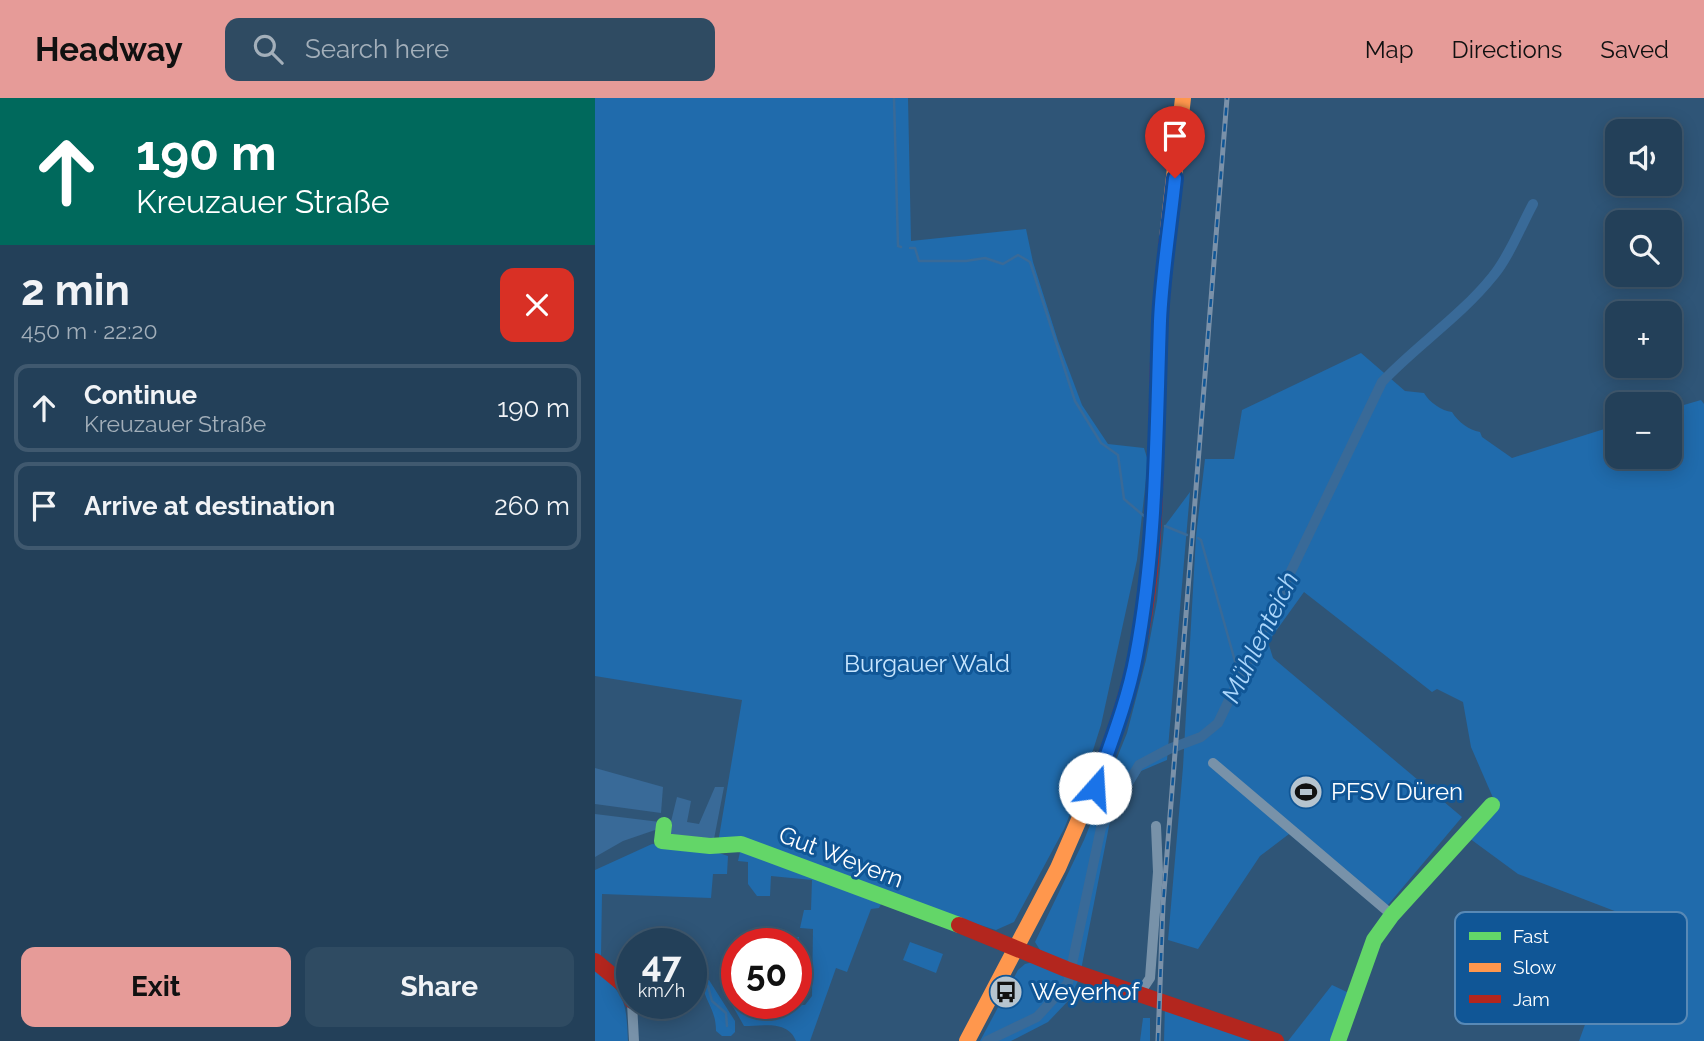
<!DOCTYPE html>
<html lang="en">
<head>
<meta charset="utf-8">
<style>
	body { margin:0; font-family:Raleway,sans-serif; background:#2f4b62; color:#f1f3f6; height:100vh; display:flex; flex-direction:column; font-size:26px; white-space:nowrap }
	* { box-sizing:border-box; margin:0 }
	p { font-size:23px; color:#a3afba }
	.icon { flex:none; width:38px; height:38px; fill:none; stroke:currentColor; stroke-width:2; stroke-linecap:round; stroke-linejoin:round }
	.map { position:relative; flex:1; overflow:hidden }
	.drawer { display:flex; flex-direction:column; background:#234059; width:595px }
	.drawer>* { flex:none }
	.top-card { background:#00695c; color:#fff; overflow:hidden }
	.tools { position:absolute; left:1010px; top:21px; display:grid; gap:14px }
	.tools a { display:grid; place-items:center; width:77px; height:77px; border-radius:14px; background:#234059; box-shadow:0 4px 18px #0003,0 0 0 2px #40596f; font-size:35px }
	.speed { position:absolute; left:21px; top:830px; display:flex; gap:14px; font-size:35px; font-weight:700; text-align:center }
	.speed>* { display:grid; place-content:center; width:91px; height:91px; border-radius:50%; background:#234059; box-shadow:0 4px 18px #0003,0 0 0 2px #40596f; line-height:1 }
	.speed small { font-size:18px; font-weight:400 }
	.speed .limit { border:10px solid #d22; background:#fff; color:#111 }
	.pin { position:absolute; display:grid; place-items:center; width:60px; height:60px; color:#fff; margin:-72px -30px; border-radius:50% 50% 50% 0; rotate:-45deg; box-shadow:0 0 7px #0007 }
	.pin .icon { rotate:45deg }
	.me { position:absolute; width:77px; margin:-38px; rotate:19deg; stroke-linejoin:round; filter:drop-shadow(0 0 5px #0008) }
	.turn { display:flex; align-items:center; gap:24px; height:147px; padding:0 21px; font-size:32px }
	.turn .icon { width:91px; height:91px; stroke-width:2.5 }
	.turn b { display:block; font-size:49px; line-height:60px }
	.round { display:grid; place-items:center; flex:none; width:74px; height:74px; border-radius:14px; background:#2f4b62 }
	.overview { display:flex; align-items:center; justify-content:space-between; height:119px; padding:0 21px }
	h1 { font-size:42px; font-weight:700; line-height:52px }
	.button { display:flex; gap:14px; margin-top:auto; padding:14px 21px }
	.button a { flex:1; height:80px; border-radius:14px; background:#e69b98; color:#111; font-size:28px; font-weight:700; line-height:80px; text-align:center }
	.button a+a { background:#2f4b62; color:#f1f3f6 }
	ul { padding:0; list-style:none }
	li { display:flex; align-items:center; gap:21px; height:88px; margin:0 14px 10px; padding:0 7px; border:4px solid #40596f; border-radius:14px }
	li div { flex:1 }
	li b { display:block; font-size:26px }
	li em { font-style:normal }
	header { display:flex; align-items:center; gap:42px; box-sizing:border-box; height:98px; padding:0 35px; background:#e69b98; color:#111 }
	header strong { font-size:33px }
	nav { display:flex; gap:38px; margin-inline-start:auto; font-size:24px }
	.search { width:490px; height:63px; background:#2f4b62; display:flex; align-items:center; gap:18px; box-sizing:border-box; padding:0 24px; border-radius:14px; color:#a3afba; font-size:26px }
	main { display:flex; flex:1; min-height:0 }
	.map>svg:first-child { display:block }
	.green { fill:#206bac }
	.water { fill:#396a98 }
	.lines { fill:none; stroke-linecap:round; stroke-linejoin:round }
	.stream { stroke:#396a98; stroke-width:2.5 }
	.canal { stroke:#396a98; stroke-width:10 }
	.street { stroke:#7892a9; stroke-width:10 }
	.fast { stroke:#63d668; stroke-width:16 }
	.slow { stroke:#ff974d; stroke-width:16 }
	.jam { stroke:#b3261e; stroke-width:16 }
	.rail-casing { stroke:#7a91a9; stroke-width:5 }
	.rail { stroke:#105696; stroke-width:2.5; stroke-dasharray:8; stroke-linecap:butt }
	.route-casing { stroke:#114b97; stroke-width:18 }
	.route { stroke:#1a73e8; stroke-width:12 }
	.labels { text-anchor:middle; stroke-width:6; stroke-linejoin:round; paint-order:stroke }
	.park-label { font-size:24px; fill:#c7e5fe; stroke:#105696 }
	.poi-label { font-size:24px; fill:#fff; stroke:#105696; text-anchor:start }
	.street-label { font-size:24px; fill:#fff; stroke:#105696 }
	.water-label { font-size:26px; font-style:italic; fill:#abd6fb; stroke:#105696 }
	.key { fill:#105696; stroke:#5889b6; stroke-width:2 }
	.key-label { font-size:19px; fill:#fff }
</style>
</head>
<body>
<header>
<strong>Headway</strong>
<div class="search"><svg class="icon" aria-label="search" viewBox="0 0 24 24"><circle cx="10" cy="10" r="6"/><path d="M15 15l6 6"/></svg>Search here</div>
<nav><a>Map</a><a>Directions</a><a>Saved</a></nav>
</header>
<main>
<section class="drawer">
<div class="top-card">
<div class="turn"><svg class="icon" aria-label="ahead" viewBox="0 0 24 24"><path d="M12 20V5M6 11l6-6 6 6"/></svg><div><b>190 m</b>Kreuzauer Straße</div></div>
</div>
<div class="overview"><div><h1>2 min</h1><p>450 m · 22:20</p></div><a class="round" style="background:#d93025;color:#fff"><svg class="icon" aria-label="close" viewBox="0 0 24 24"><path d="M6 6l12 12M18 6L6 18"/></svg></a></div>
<ul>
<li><svg class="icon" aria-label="ahead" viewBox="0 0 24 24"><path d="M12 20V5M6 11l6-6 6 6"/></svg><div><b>Continue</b><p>Kreuzauer Straße</p></div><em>190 m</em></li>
<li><svg class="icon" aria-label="arrive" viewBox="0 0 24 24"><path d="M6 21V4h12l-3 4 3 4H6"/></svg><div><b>Arrive at destination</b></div><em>260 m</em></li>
</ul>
<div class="button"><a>Exit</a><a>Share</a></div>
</section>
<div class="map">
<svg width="1109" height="943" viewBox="0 0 1109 943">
	<rect width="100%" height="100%" fill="#2f5577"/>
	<g class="green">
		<path d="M 0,0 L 313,0 L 316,143 L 431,131 L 438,164 L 463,243 L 487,307 L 513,346 L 549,350 L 553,363 L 542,462 L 506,627 L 488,684 L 469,731 L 419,824 L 401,832 L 123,745 L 147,602 L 0,578 Z"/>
		<path d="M 766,255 L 810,293 L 829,295 C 834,304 847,313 857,314 C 863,324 874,332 885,334 L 887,339 L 917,360 L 1022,327 L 1022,359 L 1074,359 L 1075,311 L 1106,302 L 1109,306 L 1109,943 L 984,943 L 1030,817 L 923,776 L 874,740 L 902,709 L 876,649 L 868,604 L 842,591 L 837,594 L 709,494 L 673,544 L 678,560 L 867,719 L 787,814 L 694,736 L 665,758 L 603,851 L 573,842 L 588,669 L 601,438 L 610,361 L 639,361 L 647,312 Z"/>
		<path d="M 595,394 L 572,662 L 546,673 L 515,723 L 486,872 L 445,852 L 440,844 L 489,742 L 532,635 L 551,562 L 562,503 L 569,429 Z"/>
		<path d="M 57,746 L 118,753 L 133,758 L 132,776 L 118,776 L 116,800 L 7,796 L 6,859 L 0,856 L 0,772 Z"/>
		<path d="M 149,753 L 286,806 L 284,810 L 276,811 L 252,874 L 241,870 L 215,943 L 201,943 C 193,922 168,928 149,928 L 128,891 L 142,892 L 142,905 L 210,907 L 217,898 L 218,831 L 205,830 L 209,812 L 216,812 L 217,782 L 176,778 L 175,798 L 162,798 L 153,786 L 153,764 L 143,763 L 145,754 Z"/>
		<path d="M 173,838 L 204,839 L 202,901 L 201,845 L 173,845 Z"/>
		<path d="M 315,844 L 348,856 L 341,875 L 308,862 Z"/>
		<path d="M 438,864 L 484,881 L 473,903 L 453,924 L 416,943 L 385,943 L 423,872 L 430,866 Z"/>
		<path d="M 0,870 C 30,898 31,901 33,943 L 0,943 Z"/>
		<path d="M 110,882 L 114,882 L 140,923 L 140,934 L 136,938 L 127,938 L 121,933 C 121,911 110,904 107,885 Z"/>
		<path d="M 737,887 L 754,895 L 737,943 L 693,943 Z"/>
		<path d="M 570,907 L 669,943 L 569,943 Z"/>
		<path d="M 548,920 L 555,920 L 555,943 L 545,943 Z"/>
	</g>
	<g class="water">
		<path d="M 0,670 L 68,689 L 66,715 L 0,706 Z"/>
		<path d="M 120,689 L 129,689 L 119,741 L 73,736 L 82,699 L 96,703 L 92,724 L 104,726 Z"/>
		<path d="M 0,716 L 65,724 L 63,731 L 28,743 L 0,759 Z"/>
	</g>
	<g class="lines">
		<g class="stream">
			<path d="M 299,0 L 303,148 L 306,149"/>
			<path d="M 315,150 L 320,150 L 324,163 L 371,163 L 390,160 L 408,166 L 423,157 L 435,164 L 480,303 L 506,345 L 523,357 L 529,401 L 549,418"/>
			<path d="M 570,428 L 592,437"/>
			<path d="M 603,440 L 606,442 L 645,581"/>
			<path d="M 113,888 L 117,903 L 131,915 L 132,928"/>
		</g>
		<path class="canal" d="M 392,943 L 442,919 L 473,885 L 506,730 L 544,667 L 574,651 L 606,639 L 623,625 L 787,284 C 822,247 866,218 898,178 C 914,159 926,128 938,106"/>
		<g class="street">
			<path d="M 618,665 L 797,817"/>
			<path d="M 545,895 L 555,880 L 563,774 L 561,728"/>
			<path d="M 37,905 L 39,943"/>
		</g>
		<g class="fast">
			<path d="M 69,727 L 67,743 L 115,748 L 146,746 L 364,827"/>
			<path d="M 743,943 L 779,842 L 797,817 L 897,707"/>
		</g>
		<g class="slow">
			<path d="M 572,140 L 588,0"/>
			<path d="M 372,943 L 463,770 L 503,678"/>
		</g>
		<g class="jam">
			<path d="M 503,678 C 523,627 540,573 549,519 C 563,434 560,348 563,263 C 565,222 568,181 572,140"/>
			<path d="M 364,827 L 471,871 L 681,943"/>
			<path d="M 0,863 L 29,887 L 37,903"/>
		</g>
		<defs>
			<path id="rail" d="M 563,943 L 568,806 L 632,0"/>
		</defs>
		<use href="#rail" class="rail-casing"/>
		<use href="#rail" class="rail"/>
	</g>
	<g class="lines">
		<defs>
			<path id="route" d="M 500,690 C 515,647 533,602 541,558 C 562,447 561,335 565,223 C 567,176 575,128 580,80"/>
		</defs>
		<use href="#route" class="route-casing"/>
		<use href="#route" class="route"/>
	</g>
	<defs>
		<symbol id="stadium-disc" viewBox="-11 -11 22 22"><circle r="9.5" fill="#b6c4cf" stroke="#105696"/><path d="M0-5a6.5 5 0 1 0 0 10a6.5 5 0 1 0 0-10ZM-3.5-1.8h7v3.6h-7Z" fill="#111"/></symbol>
		<symbol id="bus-disc" viewBox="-11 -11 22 22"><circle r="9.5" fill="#b6c4cf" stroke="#105696"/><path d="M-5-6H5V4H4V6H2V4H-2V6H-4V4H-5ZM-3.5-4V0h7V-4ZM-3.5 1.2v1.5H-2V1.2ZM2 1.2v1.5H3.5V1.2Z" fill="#111"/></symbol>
	</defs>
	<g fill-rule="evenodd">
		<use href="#stadium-disc" x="692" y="675" width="38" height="38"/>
		<use href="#bus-disc" x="392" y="875" width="38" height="38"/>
	</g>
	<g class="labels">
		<g class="park-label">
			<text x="332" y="574">Burgauer Wald</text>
		</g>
		<g class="poi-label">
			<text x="736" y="702">PFSV Düren</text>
			<text x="436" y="902">Weyerhof</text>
		</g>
		<g class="street-label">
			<text transform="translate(246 759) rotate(21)" y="8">Gut Weyern</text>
		</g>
		<g class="water-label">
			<text transform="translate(665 539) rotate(-64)" y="9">Mühlenteich</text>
		</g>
	</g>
	<rect x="860" y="814" width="232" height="112" rx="10" class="key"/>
	<rect x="874" y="834" width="32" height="8" fill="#63d668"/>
	<rect x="874" y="865" width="32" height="9" fill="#ff974d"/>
	<rect x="874" y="897" width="32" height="8" fill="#b3261e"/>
	<g class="key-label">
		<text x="918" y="845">Fast</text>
		<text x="918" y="876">Slow</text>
		<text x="918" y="908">Jam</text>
	</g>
</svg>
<div class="tools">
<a><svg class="icon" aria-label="sound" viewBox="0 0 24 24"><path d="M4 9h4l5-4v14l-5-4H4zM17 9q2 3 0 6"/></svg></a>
<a><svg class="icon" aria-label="search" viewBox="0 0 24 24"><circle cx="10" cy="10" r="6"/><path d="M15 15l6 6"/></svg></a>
<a>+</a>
<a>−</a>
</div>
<div class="speed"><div>47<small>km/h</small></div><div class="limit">50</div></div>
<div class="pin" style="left:580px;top:80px;background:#d93025"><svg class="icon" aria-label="arrive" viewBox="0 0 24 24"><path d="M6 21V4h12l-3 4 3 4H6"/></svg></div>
<svg class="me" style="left:500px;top:690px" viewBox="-20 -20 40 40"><circle r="19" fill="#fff"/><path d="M0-13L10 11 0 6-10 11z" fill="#1a73e8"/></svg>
</div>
</main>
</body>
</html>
